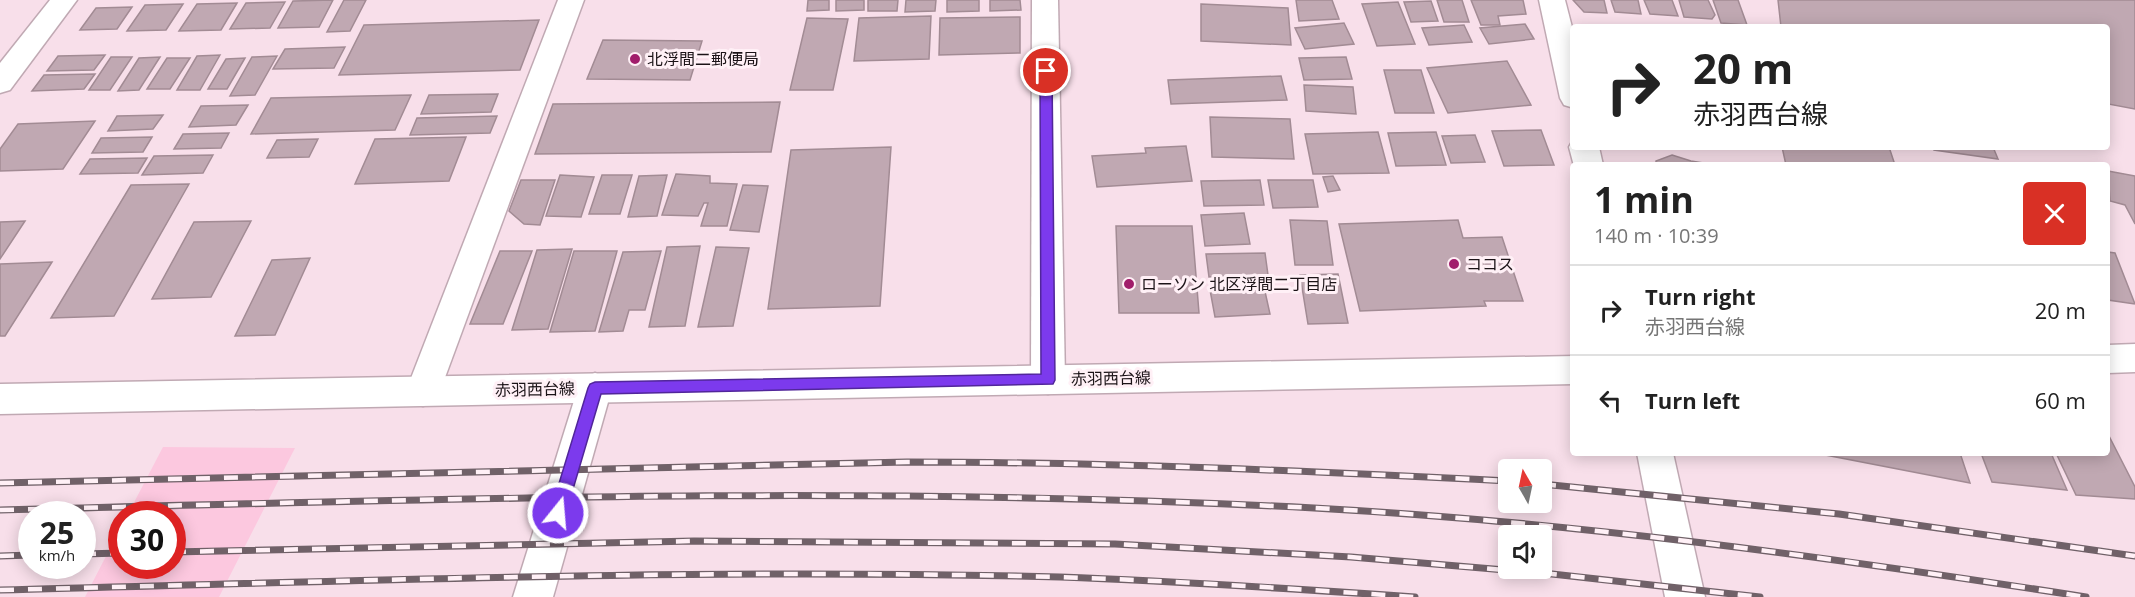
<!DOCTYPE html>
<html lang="en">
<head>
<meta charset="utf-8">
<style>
	body { margin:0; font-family:"Open Sans","Noto Sans JP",sans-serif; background:#f2f2f2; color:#222; height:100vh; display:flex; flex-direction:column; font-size:22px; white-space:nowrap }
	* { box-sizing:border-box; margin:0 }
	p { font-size:20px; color:#767676 }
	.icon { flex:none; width:33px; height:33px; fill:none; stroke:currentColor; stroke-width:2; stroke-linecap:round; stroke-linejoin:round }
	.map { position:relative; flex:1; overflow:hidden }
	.side { position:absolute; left:1570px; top:162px; width:540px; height:294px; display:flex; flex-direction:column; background:#fff; border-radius:6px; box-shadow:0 3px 15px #0003 }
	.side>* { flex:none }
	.banner { position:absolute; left:1570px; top:24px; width:540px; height:126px; border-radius:6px; box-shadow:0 3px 15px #0003; background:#fff; color:#222; overflow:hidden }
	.needle { width:39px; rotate:351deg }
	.controls { position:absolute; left:1498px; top:459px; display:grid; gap:12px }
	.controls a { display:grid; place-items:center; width:54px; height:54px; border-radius:6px; background:#fff; box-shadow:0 3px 15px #0003; font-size:30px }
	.speed { position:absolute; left:18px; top:501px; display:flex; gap:12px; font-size:30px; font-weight:700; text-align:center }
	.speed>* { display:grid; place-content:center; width:78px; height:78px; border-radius:50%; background:#fff; box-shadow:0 3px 15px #0003; line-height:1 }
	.speed small { font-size:15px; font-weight:400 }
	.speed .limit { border:9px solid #d22; background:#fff; color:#111 }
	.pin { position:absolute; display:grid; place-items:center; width:51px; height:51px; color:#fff; margin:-26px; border:3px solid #fff; border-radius:50%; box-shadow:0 2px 6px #0007 }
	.me { position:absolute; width:66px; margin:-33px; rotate:17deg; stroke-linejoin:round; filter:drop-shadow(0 0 4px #0008) }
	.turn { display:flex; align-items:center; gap:21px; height:126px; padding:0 24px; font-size:27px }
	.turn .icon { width:78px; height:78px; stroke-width:2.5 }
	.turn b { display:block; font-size:42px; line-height:51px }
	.round { display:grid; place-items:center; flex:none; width:63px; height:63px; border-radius:6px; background:#f2f2f2 }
	.head { display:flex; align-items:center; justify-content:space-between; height:102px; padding:0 24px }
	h1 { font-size:36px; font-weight:700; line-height:45px }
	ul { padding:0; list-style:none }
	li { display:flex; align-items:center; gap:18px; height:90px; padding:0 24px; border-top:2px solid #e0e0e0 }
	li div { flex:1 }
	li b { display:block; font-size:22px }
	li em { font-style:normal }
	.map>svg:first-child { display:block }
	.green { fill:#fcc8df }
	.building { fill:#c0a8b2; stroke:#a28b94; stroke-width:1.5 }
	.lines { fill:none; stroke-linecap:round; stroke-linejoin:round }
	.minor-casing { stroke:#c0a9b3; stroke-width:3 }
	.tertiary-casing { stroke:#c0a9b3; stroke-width:3 }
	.secondary-casing { stroke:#c0a9b3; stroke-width:3 }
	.minor { fill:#fff; fill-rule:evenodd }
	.tertiary { fill:#fff; fill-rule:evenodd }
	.secondary { fill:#fff; fill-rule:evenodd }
	.rail-casing { stroke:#706168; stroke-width:7 }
	.rail { stroke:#fff0f6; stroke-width:4.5; stroke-dasharray:14; stroke-linecap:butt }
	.route { fill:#7c3aed; stroke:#51269a; stroke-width:1.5 }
	.poi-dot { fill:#a11d6b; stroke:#fff0f6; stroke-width:2 }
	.labels { text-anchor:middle; stroke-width:6; stroke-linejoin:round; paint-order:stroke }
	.poi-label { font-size:16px; fill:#1b1317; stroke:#fff0f6; text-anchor:start }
	.street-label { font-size:16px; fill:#1b1317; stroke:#fff0f6 }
</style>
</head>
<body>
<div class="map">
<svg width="2135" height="597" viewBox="0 0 2135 597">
	<rect width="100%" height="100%" fill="#f8dfea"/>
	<path class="green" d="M 163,447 L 295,448 L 219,597 L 85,597 L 121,527 L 122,566 L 172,566 L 172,514 L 128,514 Z"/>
	<g class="building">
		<path d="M 333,0 L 319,27 L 278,28 L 293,1 Z"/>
		<path d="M 344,0 L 366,0 L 350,31 L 327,32 Z"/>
		<path d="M 808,0 L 829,0 L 829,10 L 807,11 Z"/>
		<path d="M 836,0 L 864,0 L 864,10 L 836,11 Z"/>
		<path d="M 868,0 L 898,0 L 897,11 L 868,11 Z"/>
		<path d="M 906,0 L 936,0 L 935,11 L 905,12 Z"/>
		<path d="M 947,0 L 979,0 L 979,11 L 947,12 Z"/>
		<path d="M 990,0 L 1020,0 L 1021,10 L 990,11 Z"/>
		<path d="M 1296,0 L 1332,0 L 1339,19 L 1299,21 Z"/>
		<path d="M 1437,0 L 1462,0 L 1469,22 L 1444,22 Z"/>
		<path d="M 1471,0 L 1523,0 L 1526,14 L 1498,16 L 1500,25 L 1481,25 Z"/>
		<path d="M 1573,0 L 1604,0 L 1607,13 L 1584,12 Z"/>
		<path d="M 1611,0 L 1638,0 L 1641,14 L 1615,12 Z"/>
		<path d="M 1644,0 L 1672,0 L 1678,16 L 1650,14 Z"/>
		<path d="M 1679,0 L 1708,0 L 1715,15 L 1712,19 L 1684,17 Z"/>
		<path d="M 1713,0 L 1738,0 L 1747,25 L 1721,23 Z"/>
		<path d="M 1778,0 L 2135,0 L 2135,109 L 2108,104 L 2108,27 L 1781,27 Z"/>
		<path d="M 1431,1 L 1438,21 L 1411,22 L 1404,2 Z"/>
		<path d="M 285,2 L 270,28 L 230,29 L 246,3 Z"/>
		<path d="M 1398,2 L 1415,44 L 1377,46 L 1362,4 Z"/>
		<path d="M 237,3 L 221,30 L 179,31 L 197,4 Z"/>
		<path d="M 183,4 L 166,30 L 127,31 L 145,5 Z"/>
		<path d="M 1201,4 L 1288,8 L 1291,45 L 1201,41 Z"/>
		<path d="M 132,7 L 117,29 L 80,30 L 96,8 Z"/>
		<path d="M 931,16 L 929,59 L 854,61 L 859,18 Z"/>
		<path d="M 1020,17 L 1020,53 L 939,55 L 940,18 Z"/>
		<path d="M 807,18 L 848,19 L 833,90 L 790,90 Z"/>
		<path d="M 539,20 L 520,70 L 339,75 L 364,25 Z"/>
		<path d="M 1344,23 L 1354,44 L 1305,49 L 1295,28 Z"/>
		<path d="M 1525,24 L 1534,39 L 1489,44 L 1480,28 Z"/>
		<path d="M 1464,25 L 1472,42 L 1429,45 L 1422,28 Z"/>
		<path d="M 603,40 L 702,41 L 690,80 L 587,79 Z"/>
		<path d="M 345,47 L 334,68 L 273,69 L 285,49 Z"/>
		<path d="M 105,55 L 94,70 L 47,71 L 58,56 Z"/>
		<path d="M 220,55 L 200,90 L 177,90 L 197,56 Z"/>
		<path d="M 277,56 L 255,95 L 230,96 L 252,57 Z"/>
		<path d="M 111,57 L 132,57 L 110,90 L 89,90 Z"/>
		<path d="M 160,57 L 139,90 L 118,91 L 139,58 Z"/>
		<path d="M 1346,57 L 1352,79 L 1304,80 L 1299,58 Z"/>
		<path d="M 167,58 L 190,58 L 170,89 L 147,89 Z"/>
		<path d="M 245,58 L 227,89 L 208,89 L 226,59 Z"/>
		<path d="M 1507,61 L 1531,105 L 1448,113 L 1427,68 Z"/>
		<path d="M 1384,70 L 1421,70 L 1434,113 L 1395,113 Z"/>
		<path d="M 95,74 L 84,89 L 32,91 L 44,75 Z"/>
		<path d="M 1281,76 L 1287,100 L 1171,104 L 1168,80 Z"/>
		<path d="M 1304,85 L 1353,87 L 1356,114 L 1306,111 Z"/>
		<path d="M 498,94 L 491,112 L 421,114 L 429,95 Z"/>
		<path d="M 411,95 L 395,130 L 251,134 L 271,98 Z"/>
		<path d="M 780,102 L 771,152 L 535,154 L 553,104 Z"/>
		<path d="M 248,105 L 236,125 L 189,127 L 201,106 Z"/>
		<path d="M 163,115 L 153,129 L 108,131 L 117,116 Z"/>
		<path d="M 497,116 L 490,133 L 410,135 L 417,118 Z"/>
		<path d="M 1210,117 L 1290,119 L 1294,159 L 1212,157 Z"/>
		<path d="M 95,121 L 63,169 L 0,171 L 0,149 L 18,124 Z"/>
		<path d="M 1541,130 L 1554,165 L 1504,166 L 1492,131 Z"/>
		<path d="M 1378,132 L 1389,173 L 1313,174 L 1305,134 Z"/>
		<path d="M 1436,132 L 1446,165 L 1396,166 L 1388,133 Z"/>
		<path d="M 229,133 L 221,148 L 174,149 L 183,134 Z"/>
		<path d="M 1475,135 L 1485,162 L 1451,163 L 1442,136 Z"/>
		<path d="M 152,137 L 143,152 L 92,153 L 101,138 Z"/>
		<path d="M 466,137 L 449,181 L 355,184 L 375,139 Z"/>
		<path d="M 318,139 L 309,157 L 267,158 L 277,140 Z"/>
		<path d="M 1186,146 L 1192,181 L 1097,187 L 1092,156 L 1146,153 L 1145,148 Z"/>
		<path d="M 891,147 L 880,306 L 768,309 L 791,150 Z"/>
		<path d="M 1782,147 L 1889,147 L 1895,165 L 1786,165 Z"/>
		<path d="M 1934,147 L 1993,147 L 1998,159 L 1934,150 Z"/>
		<path d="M 213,155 L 203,173 L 142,175 L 154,156 Z"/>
		<path d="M 1672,155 L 1691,161 L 1716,165 L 1656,165 L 1656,161 Z"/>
		<path d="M 147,158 L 138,173 L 80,174 L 90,159 Z"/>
		<path d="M 2108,171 L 2135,176 L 2135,224 L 2125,205 L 2110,201 Z"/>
		<path d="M 676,174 L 710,176 L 710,183 L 737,184 L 727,226 L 701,226 L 708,203 L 704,203 L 698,216 L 662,215 Z"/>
		<path d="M 560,175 L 594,177 L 581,217 L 546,216 Z"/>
		<path d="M 602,175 L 632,175 L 620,214 L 589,214 Z"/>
		<path d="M 667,175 L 657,216 L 628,217 L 639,176 Z"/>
		<path d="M 1333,176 L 1340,190 L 1328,192 L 1323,177 Z"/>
		<path d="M 521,180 L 555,180 L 540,225 L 524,224 L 509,211 Z"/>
		<path d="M 1260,180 L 1264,205 L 1204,206 L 1201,181 Z"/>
		<path d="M 1268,180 L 1313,180 L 1318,207 L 1273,208 Z"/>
		<path d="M 189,184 L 114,316 L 51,318 L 131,185 Z"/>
		<path d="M 743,185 L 768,186 L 759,232 L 730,230 Z"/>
		<path d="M 1244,213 L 1250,244 L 1205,246 L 1201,215 Z"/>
		<path d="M 1290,220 L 1327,221 L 1333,265 L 1295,265 Z"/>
		<path d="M 1458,220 L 1463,238 L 1502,237 L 1523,301 L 1484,301 L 1486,306 L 1360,311 L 1339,224 Z"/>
		<path d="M 25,221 L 0,259 L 0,222 Z"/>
		<path d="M 251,221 L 211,297 L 152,299 L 194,222 Z"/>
		<path d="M 1116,226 L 1192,226 L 1199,313 L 1119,313 Z"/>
		<path d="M 700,246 L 685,326 L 649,327 L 667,247 Z"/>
		<path d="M 716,247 L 749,248 L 733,326 L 698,327 Z"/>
		<path d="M 572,249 L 548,329 L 512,330 L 537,250 Z"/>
		<path d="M 500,251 L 532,251 L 503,324 L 470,324 Z"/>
		<path d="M 574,251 L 617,251 L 595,331 L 550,332 Z"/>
		<path d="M 661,251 L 645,310 L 629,310 L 623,331 L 599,332 L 623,252 Z"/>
		<path d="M 2108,252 L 2115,253 L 2135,304 L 2108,300 Z"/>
		<path d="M 1265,253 L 1268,275 L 1209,277 L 1206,254 Z"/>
		<path d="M 310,258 L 275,335 L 235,336 L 272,260 Z"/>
		<path d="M 52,262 L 5,336 L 0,336 L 0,264 Z"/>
		<path d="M 1338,274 L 1348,323 L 1308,324 L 1300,275 Z"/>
		<path d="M 1264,287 L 1270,314 L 1215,317 L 1210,290 Z"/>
		<path d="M 2108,434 L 2135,487 L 2135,499 L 2076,495 L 2056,453 L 2108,453 Z"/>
		<path d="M 1815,453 L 1960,453 L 1970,483 Z"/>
		<path d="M 1981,453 L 2051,453 L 2067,490 L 1992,482 Z"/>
	</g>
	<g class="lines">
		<defs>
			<g id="minor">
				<path d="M 558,0 L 584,0 L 440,391 L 435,401 L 423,406 L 411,401 L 406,391 Z"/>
				<path d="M 1032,0 L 1058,0 L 1065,380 L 1060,390 L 1048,394 L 1036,390 L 1031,380 Z"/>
				<path d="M 1539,0 L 1565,0 L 1574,35 L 1574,108 L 1564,105 L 1560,98 Z"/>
				<path d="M 1573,140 L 1574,147 L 1599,147 L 1603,165 L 1574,166 L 1569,147 Z"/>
				<path d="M 595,373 L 607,378 L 612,388 L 553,597 L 513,597 L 578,388 L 583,378 Z"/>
				<path d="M 1637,453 L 1673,453 L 1705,597 L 1665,597 Z"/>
			</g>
			<path id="tertiary" d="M 50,0 L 77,0 L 10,90 L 0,93 L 0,63 Z"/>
			<g id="secondary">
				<path d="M 2135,344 L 2135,372 L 2108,373 L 2108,345 Z"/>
				<path d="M 1574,356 L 1574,384 L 0,414 L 0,384 Z"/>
			</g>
		</defs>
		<use href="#minor" class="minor-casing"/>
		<use href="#tertiary" class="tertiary-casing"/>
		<use href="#secondary" class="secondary-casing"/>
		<use href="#minor" class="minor"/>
		<use href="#tertiary" class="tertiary"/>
		<use href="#secondary" class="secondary"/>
		<defs>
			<g id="rail">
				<path d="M 0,483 L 907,462 C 1108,462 1308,471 1509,481"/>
				<path d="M 1542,484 L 1839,514 L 2135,556"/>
				<path d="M 0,510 C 438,499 876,485 1314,508 C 1573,522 1830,557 2086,597"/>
				<path d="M 172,552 L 694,541 L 1115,544 L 1351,557 L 1552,574 L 1760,597"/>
				<path d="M 82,554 L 122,553"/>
				<path d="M 0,556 L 32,555"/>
				<path d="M 0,590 C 353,581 707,568 1060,577 C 1178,581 1297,589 1415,597"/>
			</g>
		</defs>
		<use href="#rail" class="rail-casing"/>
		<use href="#rail" class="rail"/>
	</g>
	<path class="route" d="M 1046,67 L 1052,71 L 1055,380 L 1053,384 L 601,394 L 566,513 L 563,518 L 558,520 L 552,518 L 550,513 L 588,388 L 590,384 L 595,382 L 1041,374 L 1040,71 Z"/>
	<g class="poi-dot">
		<circle cx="635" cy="59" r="6"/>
		<circle cx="1454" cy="264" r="6"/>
		<circle cx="1129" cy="284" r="6"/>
	</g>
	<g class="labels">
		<g class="poi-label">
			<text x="647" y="65">北浮間二郵便局</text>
			<text x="1466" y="270">ココス</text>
			<text x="1141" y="290">ローソン 北区浮間二丁目店</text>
		</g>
		<g class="street-label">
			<text transform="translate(1111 378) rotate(-1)" y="6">赤羽西台線</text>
			<text transform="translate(535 389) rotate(-1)" y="6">赤羽西台線</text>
		</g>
	</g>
</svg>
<div class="controls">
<a><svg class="needle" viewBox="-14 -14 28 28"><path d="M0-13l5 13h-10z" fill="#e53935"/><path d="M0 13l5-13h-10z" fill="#767676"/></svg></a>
<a><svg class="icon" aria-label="sound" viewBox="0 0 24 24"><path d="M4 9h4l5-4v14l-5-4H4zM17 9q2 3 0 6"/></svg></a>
</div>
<div class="speed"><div>25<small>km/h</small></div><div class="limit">30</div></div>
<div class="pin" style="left:1046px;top:71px;background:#d93025"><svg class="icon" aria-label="arrive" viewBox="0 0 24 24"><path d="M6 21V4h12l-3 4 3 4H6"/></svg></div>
<svg class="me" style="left:558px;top:513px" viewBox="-20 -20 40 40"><circle r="17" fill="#7c3aed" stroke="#fff" stroke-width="3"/><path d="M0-11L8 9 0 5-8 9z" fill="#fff"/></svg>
<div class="banner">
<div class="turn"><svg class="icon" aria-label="right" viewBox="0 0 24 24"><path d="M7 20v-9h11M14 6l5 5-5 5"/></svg><div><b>20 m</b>赤羽西台線</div></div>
</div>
<section class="side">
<div class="head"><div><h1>1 min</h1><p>140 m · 10:39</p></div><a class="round" style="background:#d93025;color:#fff"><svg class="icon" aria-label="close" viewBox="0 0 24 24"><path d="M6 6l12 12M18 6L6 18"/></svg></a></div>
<ul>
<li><svg class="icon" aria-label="right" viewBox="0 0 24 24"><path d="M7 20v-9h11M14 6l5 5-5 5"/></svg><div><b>Turn right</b><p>赤羽西台線</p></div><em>20 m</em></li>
<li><svg class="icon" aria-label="left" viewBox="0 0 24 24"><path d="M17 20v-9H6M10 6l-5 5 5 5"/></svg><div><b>Turn left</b></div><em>60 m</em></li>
</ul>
</section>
</div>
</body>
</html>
